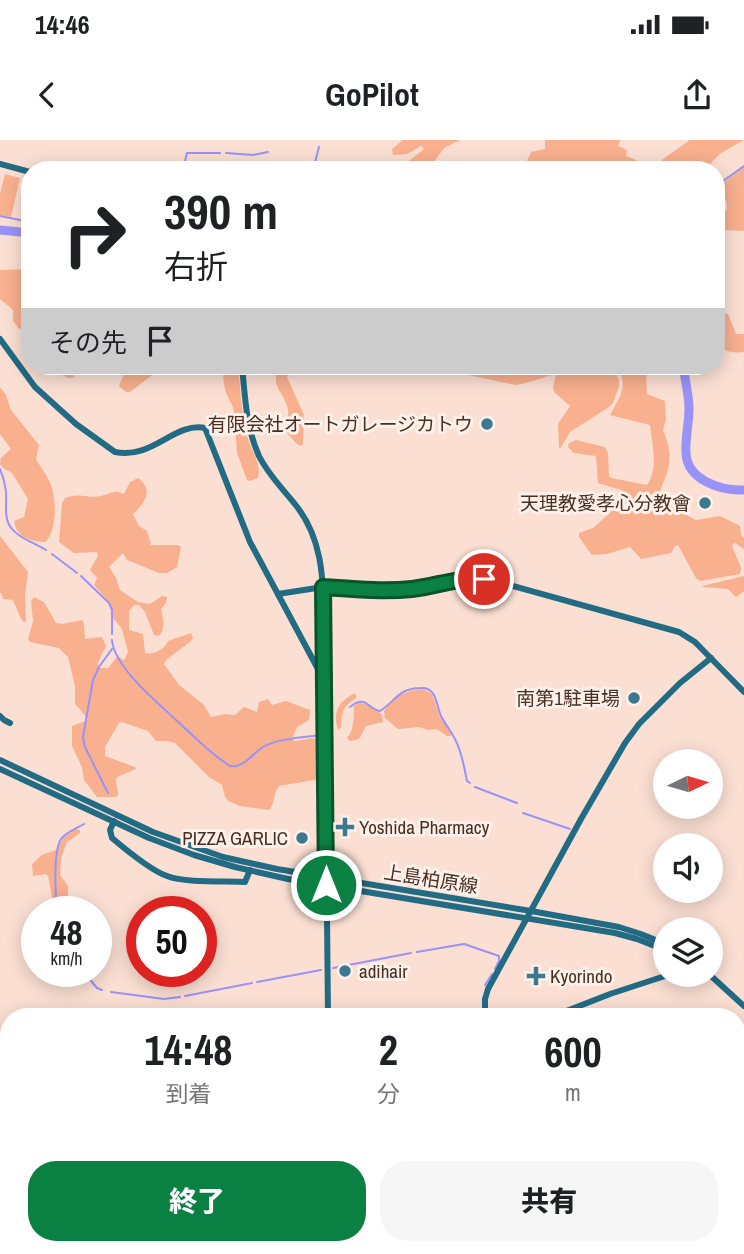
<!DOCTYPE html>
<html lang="ja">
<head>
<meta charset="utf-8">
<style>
	body { margin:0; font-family:"Archivo Narrow","Noto Sans JP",sans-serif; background:#f6f6f6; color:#202124; height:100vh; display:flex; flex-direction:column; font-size:26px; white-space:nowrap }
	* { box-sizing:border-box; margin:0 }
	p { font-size:23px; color:#757577 }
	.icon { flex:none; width:38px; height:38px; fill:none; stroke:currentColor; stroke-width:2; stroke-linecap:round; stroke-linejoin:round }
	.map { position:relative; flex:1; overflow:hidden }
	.drawer { position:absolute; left:0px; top:868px; width:746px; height:247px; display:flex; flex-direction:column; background:#fff; border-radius:28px 28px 0 0; box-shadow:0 4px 18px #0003 }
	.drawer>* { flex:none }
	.banner { position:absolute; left:21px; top:21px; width:704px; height:214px; border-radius:28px; box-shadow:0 4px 18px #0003; background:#fff; color:#202124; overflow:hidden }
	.needle { width:46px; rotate:85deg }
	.fabs { position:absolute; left:653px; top:609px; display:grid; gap:14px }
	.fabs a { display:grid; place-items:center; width:70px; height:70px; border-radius:50%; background:#fff; box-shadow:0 4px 18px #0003; font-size:35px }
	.speed { position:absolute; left:21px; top:756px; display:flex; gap:14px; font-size:35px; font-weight:700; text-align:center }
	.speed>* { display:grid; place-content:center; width:91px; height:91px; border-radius:50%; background:#fff; box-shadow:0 4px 18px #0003; line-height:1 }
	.speed small { font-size:18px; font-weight:400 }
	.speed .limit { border:10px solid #d22; background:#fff; color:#111 }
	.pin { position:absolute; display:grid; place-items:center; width:60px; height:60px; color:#fff; margin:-30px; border:4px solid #fff; border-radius:50%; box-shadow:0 2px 7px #0007 }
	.me { position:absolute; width:77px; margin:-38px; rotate:0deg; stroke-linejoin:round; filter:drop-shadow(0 0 5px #0008) }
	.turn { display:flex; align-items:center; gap:24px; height:147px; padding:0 28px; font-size:32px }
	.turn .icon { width:91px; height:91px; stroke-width:2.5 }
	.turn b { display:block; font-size:49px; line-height:60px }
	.then { display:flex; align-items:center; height:66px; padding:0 28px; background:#0003; gap:14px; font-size:26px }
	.eta { display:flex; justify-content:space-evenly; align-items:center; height:119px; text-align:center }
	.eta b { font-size:42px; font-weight:800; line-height:49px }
	.action { display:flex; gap:14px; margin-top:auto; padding:14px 28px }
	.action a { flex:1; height:80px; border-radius:28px; background:#0b8043; color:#fff; font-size:28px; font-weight:800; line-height:80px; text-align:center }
	.action a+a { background:#f6f6f6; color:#202124 }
	.status { display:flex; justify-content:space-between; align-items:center; height:49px; padding:0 35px; background:#fff; direction:ltr }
	.status svg { height:19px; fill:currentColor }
	header { display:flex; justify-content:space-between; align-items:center; height:91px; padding:0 28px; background:#fff; font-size:32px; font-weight:800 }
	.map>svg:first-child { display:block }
	.green { fill:#f8b08f }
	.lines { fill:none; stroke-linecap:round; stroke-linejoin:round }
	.stream { stroke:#9992f9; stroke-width:2 }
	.river { stroke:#9992f9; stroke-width:9 }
	.secondary { stroke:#216b85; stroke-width:6 }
	.primary { stroke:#234a59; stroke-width:7 }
	.route-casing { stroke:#07532c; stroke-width:18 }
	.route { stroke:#0b8043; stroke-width:12 }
	.poi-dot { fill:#3c788f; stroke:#fef0ea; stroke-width:2.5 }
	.labels { text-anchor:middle; stroke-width:6; stroke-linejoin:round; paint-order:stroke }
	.poi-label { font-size:19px; fill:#492f22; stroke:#fef0ea; text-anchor:end }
	.street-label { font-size:19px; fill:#492f22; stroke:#fef0ea }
</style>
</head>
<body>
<div class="status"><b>14:46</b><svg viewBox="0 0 49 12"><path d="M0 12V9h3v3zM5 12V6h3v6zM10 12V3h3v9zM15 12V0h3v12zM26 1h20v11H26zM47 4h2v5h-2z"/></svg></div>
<header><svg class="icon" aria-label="back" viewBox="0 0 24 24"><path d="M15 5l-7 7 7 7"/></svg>GoPilot<svg class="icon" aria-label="share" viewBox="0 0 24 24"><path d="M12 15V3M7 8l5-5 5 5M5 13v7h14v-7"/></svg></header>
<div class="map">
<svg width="744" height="1114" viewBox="0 0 744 1114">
	<rect width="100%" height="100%" fill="#fbdfd3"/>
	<g class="green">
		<path d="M 403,0 L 460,0 L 444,8 L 428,30 L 392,30 L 396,24 L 409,21 L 424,9 L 421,6 L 407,14 L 393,15 L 392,9 Z"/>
		<path d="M 545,0 L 620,0 L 618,6 L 627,10 L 626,16 L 636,20 L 636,30 L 523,30 L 531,12 L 545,9 Z"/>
		<path d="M 690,0 L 744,0 L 721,13 L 704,30 L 657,30 L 663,19 Z"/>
		<path d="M 744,27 L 744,91 L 726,90 L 716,96 L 716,81 C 734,68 726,62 719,46 Z"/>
		<path d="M 5,34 L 20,38 L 11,77 L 0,75 L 0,54 Z"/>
		<path d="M 30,129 L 30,185 L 19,189 L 13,181 L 13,170 L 0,159 L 0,130 Z"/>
		<path d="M 723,172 L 728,174 L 736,194 L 744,194 L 744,212 C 716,215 716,201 716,177 Z"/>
		<path d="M 45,226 L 73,226 L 74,237 L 72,238 L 68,238 Z"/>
		<path d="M 127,226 L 203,226 C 188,235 181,222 166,235 L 156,232 L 130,252 L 126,252 L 119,246 Z"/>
		<path d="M 224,226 L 238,226 C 241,252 241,280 250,305 C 255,316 261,326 258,338 L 250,341 L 247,340 L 237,313 L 236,298 L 231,282 C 238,270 231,265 227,255 C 224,247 222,234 224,226 Z"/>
		<path d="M 280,226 L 304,226 L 289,234 L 287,237 L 304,275 L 303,304 L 301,306 L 298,305 L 287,293 C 287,286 289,277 288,270 C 285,251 268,247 280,226 Z"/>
		<path d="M 449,226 L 609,226 L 616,234 L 619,240 L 619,246 L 613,263 L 609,267 L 570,292 L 560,309 L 559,307 L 558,284 L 570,266 L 554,252 L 553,247 L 556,234 C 542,237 529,244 515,245 L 455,232 Z"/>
		<path d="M 615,226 L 639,226 L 646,234 L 647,254 L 665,261 L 666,279 L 663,290 C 668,302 672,315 668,329 C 666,339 658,350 660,361 L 696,380 L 720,376 L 740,386 L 741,395 L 744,398 L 744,409 L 735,403 L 733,404 L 732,406 L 741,428 L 740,434 L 700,441 L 696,438 L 678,405 L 675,406 L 671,413 L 641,419 L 630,407 L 607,414 L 592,415 L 579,397 L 579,393 L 593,388 L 620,364 L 622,360 L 623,352 L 621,350 L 598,343 L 596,316 L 574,313 L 568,307 L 569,303 L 576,300 L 605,307 L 608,313 L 609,336 L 611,338 L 647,345 C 659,328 652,304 650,285 L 610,275 C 619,258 631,244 615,226 Z"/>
		<path d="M 0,247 L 6,255 L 11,270 L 39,305 L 36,319 C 40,327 47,334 50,343 C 57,359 57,388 46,402 C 31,402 16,397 14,381 L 24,377 L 28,359 L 12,333 L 3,328 L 0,324 L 1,318 L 11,309 L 0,294 Z"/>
		<path d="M 138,338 C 154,350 145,363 133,374 L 139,386 L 147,391 L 151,405 L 178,405 L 181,407 L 177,427 L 167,433 L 159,433 L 127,420 L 123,413 L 109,427 L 116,438 L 120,450 L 138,462 L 150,464 L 162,456 L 167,457 L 166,463 L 161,469 C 163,479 166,488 159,496 L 154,495 L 145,472 L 139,465 L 134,465 L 129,471 L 129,490 L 143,494 L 145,513 C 154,515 165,509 168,501 L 191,493 L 193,498 L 191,501 L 166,520 L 164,524 L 179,545 L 204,565 L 211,577 L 225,574 L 235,575 L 244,567 L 257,572 L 259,562 L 268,559 L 272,565 L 286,561 L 310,570 L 309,580 L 297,587 L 292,599 L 295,601 L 313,598 L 318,600 L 319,637 L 315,640 L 279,646 C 273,653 275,664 269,670 L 240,666 L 228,661 L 225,657 L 222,645 L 209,637 L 175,603 L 168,601 L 156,601 L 148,591 L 122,582 L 119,583 L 105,607 L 105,616 L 135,627 L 136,629 L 117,637 C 114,644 120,651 117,657 L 97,657 L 84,640 L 82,627 L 72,606 L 72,586 L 86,581 L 88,579 L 75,564 L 75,546 L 68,517 L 59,508 L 30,502 L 28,499 L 33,481 L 31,461 L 34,457 L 44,462 L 56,483 L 62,484 L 82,480 L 84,484 L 85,499 L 102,497 L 106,506 L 98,522 L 99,528 L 108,528 L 118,516 L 123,520 L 125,519 L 128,512 L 122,489 L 113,478 L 109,462 L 94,445 L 97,438 L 90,430 L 98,416 L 97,412 L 74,413 L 59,402 L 62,363 L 65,358 C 82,352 87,359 101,356 C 112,354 111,349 124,354 L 130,342 Z"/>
		<path d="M 0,396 L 28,432 L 25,455 L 26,482 L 22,481 L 13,460 L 3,459 L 2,454 L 0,453 Z"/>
		<path d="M 744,436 L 744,451 L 736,457 L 728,449 L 704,447 L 702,446 Z"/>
		<path d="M 424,549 L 432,554 L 440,577 L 451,593 L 451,596 L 447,596 L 437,589 L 428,590 L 419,587 L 398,589 L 385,578 L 384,571 C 396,556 405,550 424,549 Z"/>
		<path d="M 353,554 L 356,554 L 356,558 C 342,568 342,570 341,587 L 338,590 C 333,573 337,563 353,554 Z"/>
		<path d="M 359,563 C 368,563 374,570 382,574 L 383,582 L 366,586 L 359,599 L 350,601 L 347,598 C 354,591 354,576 354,566 Z"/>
		<path d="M 76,689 L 80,690 L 80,693 L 67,702 L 61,718 L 60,735 L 68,746 L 68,763 L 77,765 L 78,771 L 51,772 L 53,762 L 48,736 L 46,734 L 33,736 L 32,724 L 42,715 L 56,710 L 64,697 Z"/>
		<path d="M 743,913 L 744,937 L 737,940 L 737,915 Z"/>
		<path d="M 0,945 L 9,945 L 9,1106 L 39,1106 L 37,1114 L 0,1114 Z"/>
		<path d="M 365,1106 L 408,1106 L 415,1114 L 360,1114 L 364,1111 Z"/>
		<path d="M 452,1106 L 503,1106 L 494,1114 L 434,1114 L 449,1110 Z"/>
	</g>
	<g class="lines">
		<g class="stream">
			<path d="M 226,13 L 253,15 L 268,12"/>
			<path d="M 185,21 L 187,13 L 220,13"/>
			<path d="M 183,30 L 183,27"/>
			<path d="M 313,30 L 319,7"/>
			<path d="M 716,46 L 744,26"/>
			<path d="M 0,76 L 20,80 L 30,81"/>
			<path d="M 0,329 C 3,336 5,343 6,351 C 7,363 3,379 12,389 C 20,399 35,403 46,410"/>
			<path d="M 52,414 L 77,433"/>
			<path d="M 81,436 L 109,463 L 112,470 L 112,494"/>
			<path d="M 112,500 C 114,527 157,562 176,580 C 194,596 209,613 230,626 C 244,628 252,614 263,607 C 279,598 301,598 319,595"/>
			<path d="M 350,567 C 367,554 367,569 380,571 C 396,561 398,548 421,548 C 437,547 436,565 441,576 C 445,584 451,591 455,599 C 462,612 464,627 467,641 L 470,643"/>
			<path d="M 475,647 L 517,663"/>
			<path d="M 108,653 L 85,607 L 83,597 L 93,540 L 99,527 L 112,509"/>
			<path d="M 523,673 L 570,689"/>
			<path d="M 58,772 C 55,757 53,711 61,699 C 66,692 77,688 84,684"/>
			<path d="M 417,812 L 464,804 L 499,816 L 499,821 L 495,829"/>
			<path d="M 333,828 L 411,813"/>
			<path d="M 83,831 L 97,848 L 102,850"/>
			<path d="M 257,842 L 321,830"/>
			<path d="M 485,845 L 492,834"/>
			<path d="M 111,852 L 164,859 L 180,857"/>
			<path d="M 185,856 L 252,843"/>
			<path d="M 737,937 L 744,934"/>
			<path d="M 496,1114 L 505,1106"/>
		</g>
		<g class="river">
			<path d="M 0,90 L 30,93"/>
			<path d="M 683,226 C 685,240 689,255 689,269 C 689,283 685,298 686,313 C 687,340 721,351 744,350"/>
		</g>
		<g class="secondary">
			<path d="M 0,24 L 30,32"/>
			<path d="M 0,199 L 35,247 L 76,284 L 115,312 C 152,320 174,282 205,288 L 250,402 L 319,531 L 325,534"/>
			<path d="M 242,226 C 245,256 246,288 259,316 C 269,336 285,351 298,368 C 321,399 323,435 324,472 L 328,877"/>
			<path d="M 278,454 L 323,447 L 402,450 L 467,438 L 495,441 L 679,492 L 695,502 L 744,552"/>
			<path d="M 0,576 L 4,580 L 10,583"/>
			<path d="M 0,620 L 153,692 L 223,717 L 277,729 L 531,771 L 619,787 L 641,794 L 665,804"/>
			<path d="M 0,629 L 149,698 L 194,715 L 235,727 L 288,739 L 615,793 L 637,799 L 665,810"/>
			<path d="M 114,681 L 110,690 L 112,698 C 125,709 152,731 167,736 C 184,743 225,741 245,742 L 250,730"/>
			<path d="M 710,835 L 744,866"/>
			<path d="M 485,877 L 485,859 L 488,849 L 581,679 L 625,603 L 639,584 L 680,543 L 711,518"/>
			<path d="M 551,877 L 610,854 L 668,835"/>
			<path d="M 327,1114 L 329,1106"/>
		</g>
		<g class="primary">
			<path d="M 737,965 L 744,963"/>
			<path d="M 546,1114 L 550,1106"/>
		</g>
	</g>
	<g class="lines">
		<defs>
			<path id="route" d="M 326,745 L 323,447 C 352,449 383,452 412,449 C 437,446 459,437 484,439"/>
		</defs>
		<use href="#route" class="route-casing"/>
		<use href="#route" class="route"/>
	</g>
	<g class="poi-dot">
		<circle cx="487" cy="284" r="7"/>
		<circle cx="705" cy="363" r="7"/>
		<circle cx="634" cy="558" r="7"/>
		<path d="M341.5 676.5h7v7h7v7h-7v7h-7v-7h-7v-7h7z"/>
		<circle cx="302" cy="698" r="7"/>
		<circle cx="345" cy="831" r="7"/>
		<path d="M532.5 825.5h7v7h7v7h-7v7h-7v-7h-7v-7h7z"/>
	</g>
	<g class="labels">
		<g class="poi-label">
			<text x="473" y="291">有限会社オートガレージカトウ</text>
			<text x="691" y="370">天理教愛孝心分教會</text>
			<text x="620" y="565">南第1駐車場</text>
			<text x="359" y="694" text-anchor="start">Yoshida Pharmacy</text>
			<text x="288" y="705">PIZZA GARLIC</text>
			<text x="359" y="838" text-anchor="start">adihair</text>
			<text x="550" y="843" text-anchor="start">Kyorindo</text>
		</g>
		<g class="street-label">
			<text transform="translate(431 739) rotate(9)" y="7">上島柏原線</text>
		</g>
	</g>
</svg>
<div class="fabs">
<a><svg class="needle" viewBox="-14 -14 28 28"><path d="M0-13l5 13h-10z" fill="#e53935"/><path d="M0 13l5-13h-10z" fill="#757577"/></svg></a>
<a><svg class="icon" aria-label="sound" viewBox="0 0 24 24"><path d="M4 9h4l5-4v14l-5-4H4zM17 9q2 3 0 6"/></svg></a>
<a><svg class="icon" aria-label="layers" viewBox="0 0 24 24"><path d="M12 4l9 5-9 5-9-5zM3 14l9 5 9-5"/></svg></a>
</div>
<div class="speed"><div>48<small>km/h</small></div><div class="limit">50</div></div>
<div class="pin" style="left:484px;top:439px;background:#d93025"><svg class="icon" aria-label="arrive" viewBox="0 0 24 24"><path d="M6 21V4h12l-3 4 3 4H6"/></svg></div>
<svg class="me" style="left:326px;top:745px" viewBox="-20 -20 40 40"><circle r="17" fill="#0b8043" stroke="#fff" stroke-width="3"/><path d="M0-11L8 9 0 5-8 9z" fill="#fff"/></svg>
<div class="banner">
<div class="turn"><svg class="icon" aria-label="right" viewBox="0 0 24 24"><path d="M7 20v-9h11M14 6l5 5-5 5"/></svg><div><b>390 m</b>右折</div></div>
<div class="then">その先<svg class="icon" aria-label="arrive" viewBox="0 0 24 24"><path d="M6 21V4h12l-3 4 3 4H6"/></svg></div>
</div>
<section class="drawer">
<div class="eta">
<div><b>14:48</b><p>到着</p></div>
<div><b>2</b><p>分</p></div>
<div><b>600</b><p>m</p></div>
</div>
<div class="action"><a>終了</a><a>共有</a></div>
</section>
</div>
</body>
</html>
